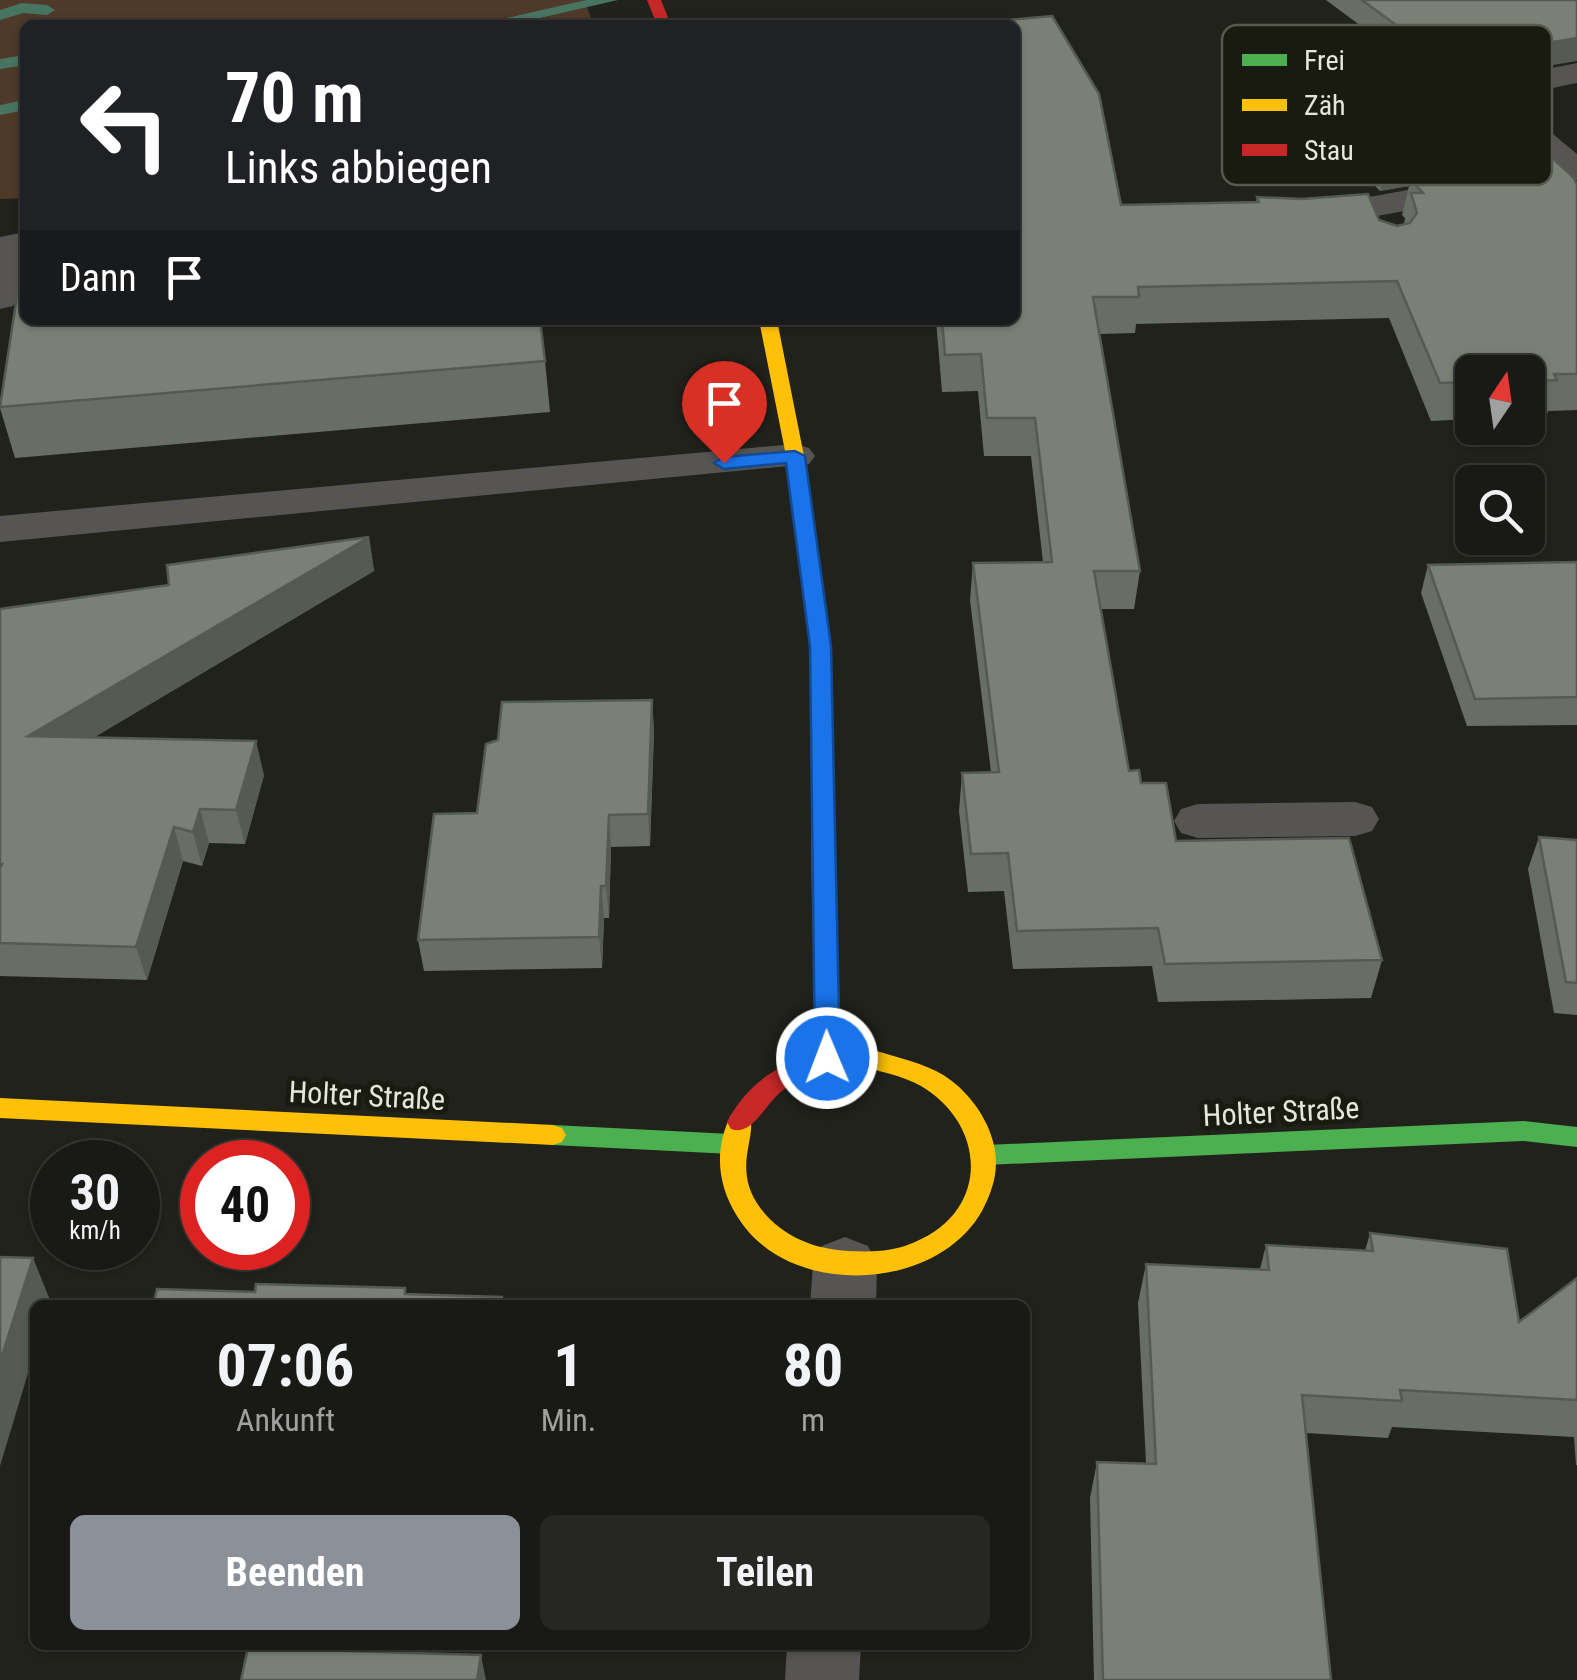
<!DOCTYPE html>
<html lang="de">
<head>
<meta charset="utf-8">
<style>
	body { margin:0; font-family:"Roboto Condensed",sans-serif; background:#262722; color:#f1f3f6; height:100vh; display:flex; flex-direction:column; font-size:38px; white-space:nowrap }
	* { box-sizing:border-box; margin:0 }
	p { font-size:32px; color:#9fa1a0 }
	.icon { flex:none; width:55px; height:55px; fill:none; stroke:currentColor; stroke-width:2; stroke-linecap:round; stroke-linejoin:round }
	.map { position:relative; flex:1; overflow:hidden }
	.details { position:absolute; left:30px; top:1300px; width:1000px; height:350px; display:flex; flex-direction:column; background:#191a15; border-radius:15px; box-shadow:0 2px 8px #0004,0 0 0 2px #373834 }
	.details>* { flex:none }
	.top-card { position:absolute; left:20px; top:20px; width:1000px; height:305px; border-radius:15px; box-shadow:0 2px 8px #0004,0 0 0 2px #373834; background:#202124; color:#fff; overflow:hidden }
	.needle { width:65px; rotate:13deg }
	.controls { position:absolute; left:1455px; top:355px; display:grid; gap:20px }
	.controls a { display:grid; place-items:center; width:90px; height:90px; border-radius:15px; background:#191a15; box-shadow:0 2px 8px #0004,0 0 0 2px #373834; font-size:50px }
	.speed { position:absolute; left:30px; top:1140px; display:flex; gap:20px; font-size:50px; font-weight:700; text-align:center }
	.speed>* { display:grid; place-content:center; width:130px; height:130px; border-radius:50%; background:#191a15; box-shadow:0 2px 8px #0004,0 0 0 2px #373834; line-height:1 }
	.speed small { font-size:25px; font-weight:400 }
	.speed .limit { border:15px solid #d22; background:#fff; color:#111 }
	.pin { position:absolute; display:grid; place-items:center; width:85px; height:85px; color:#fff; margin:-102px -42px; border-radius:50% 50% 50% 0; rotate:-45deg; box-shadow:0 0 10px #0007 }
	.pin .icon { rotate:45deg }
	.me { position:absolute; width:110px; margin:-55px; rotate:359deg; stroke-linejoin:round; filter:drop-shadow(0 0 8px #0008) }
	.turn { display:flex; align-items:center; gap:35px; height:210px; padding:0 40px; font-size:45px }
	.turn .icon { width:130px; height:130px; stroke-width:2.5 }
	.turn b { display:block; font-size:70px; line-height:85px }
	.then { display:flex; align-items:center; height:95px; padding:0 40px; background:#0003; gap:20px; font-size:38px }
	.eta { display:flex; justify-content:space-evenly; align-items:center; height:170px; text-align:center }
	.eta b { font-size:60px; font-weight:700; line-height:70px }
	.action { display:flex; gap:20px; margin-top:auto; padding:20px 40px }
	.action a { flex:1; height:115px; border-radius:15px; background:#8c9099; color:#fff; font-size:40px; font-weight:700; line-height:115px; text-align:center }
	.action a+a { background:#262722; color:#f1f3f6 }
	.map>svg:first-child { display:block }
	.green { fill:#4f3928 }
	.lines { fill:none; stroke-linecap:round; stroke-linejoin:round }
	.stream { fill:#487462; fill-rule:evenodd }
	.lane { fill:#565553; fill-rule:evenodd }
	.street { fill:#565553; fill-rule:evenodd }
	.fast { fill:#4caf50; fill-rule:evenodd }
	.slow { fill:#ffc107; fill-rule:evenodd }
	.jam { fill:#c62828; fill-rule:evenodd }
	.wall { fill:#696e65 }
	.shaded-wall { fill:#555a53 }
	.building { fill:#7a8076; stroke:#555a53; stroke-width:2.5 }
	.route { fill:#1a73e8; stroke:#114b97; stroke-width:2.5 }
	.labels { text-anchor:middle; stroke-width:10; stroke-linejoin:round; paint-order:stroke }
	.street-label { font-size:30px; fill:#e5e6de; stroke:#1a1b10 }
	.key { fill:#1a1b10; stroke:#57584e; stroke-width:2.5 }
	.key-label { font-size:28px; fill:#e5e6de }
</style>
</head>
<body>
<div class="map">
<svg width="1577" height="1680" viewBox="0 0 1577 1680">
	<rect width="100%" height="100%" fill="#21221c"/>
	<path class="green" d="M 0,0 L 584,0 L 594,25 L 25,25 L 25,198 L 0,199 Z"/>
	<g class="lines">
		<g class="stream">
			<path d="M 586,0 L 618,0 L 509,25 L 476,25 Z"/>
			<path d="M 22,3 L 47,5 L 55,10 L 47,15 L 23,13 L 0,20 L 0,10 Z"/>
			<path d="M 25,55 L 25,65 L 0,69 L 0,59 Z"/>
			<path d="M 25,100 L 25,110 L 0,115 L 0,105 Z"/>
		</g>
		<g class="lane">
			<path d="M 1483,52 L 1494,55 L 1522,74 L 1577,63 L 1577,83 C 1534,91 1497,105 1467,62 L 1472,55 Z"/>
			<path d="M 1512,107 L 1524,110 L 1577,154 L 1577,180 L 1310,228 L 1298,225 L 1293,218 L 1298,211 L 1310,208 L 1548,164 L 1496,117 L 1500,110 Z"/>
			<path d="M 25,232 L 18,298 L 13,306 L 0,309 L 0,237 Z"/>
			<path d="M 795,444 L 809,448 L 815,456 L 809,464 L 0,542 L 0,516 Z"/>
			<path d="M 1355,802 L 1372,807 L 1379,819 L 1372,831 L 1355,836 L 1198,838 L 1181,833 L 1174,821 L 1181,809 L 1198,804 Z"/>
		</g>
		<g class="street">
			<path d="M 845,1237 L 868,1246 L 877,1265 L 876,1305 L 810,1305 L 813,1265 L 822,1246 Z"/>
			<path d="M 787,1645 L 861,1645 L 859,1680 L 785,1680 Z"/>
		</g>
		<g class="fast">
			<path d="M 1523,1121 L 1577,1127 L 1577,1147 L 1523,1141 L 986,1165 L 977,1162 L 973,1155 L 977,1148 L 986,1145 Z"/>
			<path d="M 553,1125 L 731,1134 L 740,1137 L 744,1144 L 740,1151 L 731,1154 L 553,1145 L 544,1142 L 540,1135 L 544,1128 Z"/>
		</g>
		<g class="slow">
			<path d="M 759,320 L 777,320 L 804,456 L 830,646 L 836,899 L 832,905 L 816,905 L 812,899 L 810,646 L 786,456 Z"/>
			<path d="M 864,1047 C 887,1055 914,1060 936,1071 C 958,1082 977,1103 987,1125 C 1001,1156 998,1181 982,1211 C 936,1293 787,1299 737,1216 C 717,1184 714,1149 731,1115 L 740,1112 L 749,1115 C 759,1135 730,1168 761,1209 C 783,1237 814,1249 848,1251 C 872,1252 893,1252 915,1242 C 990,1211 987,1125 921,1086 C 902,1075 876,1071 855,1064 L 852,1057 L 855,1050 Z"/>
			<path d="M 0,1098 L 553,1125 L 562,1128 L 566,1135 L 562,1142 L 553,1145 L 0,1118 Z"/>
		</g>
		<g class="jam">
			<path d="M 647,0 L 661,0 L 671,25 L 657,25 Z"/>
			<path d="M 824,890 L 832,893 L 836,899 L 839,1049 L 873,1050 L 876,1057 L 873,1064 C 841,1074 811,1069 783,1090 C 766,1102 753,1137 731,1129 L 727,1122 C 746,1086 775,1065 815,1054 L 812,899 L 816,893 Z"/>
		</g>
	</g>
	<g class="wall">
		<path d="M 1326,0 L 1577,0 L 1523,70 L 1496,52 L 1482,48 L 1479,49 L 1486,58 L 1481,82 L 1461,86 L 1515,161 L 1577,184 L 1577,410 L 1548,411 L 1546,417 L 1528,418 L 1528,372 L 1472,372 L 1472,419 L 1431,421 L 1389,318 L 1136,324 L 1135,333 L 1100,334 L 1140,571 L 1134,609 L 1101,609 L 1129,771 L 1141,783 L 1176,841 L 1382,960 L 1371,998 L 1158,1002 L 1152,966 L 1013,969 L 1004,891 L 968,892 L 959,811 L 962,773 L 991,772 L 970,600 L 973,563 L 1043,562 L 1031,456 L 984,456 L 978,391 L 942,392 L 936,320 L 1015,320 L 1121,205 L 1256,202 L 1257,197 L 1379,220 L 1397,226 L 1404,224 L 1405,218 L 1402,215 L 1409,186 L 1380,191 L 1299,108 L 1304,82 L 1412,64 Z"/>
		<path d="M 21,270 L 545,361 L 550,412 L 15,458 L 0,408 Z"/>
		<path d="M 369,537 L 374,571 L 93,738 L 264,775 L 245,844 L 209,843 L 202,866 L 183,861 L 147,980 L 0,976 L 0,609 L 169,585 Z"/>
		<path d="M 1577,562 L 1577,725 L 1467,726 L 1421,593 L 1428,565 Z"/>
		<path d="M 652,700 L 654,732 L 650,846 L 611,847 L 609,918 L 604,918 L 602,968 L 424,971 L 418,940 L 477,813 Z"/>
		<path d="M 1539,837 L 1577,840 L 1577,1015 L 1554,1013 L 1528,869 Z"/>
		<path d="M 1370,1233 L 1519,1322 L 1577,1278 L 1577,1465 L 1576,1465 L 1574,1437 L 1392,1427 L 1388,1438 L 1306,1433 L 1331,1680 L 1094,1680 L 1090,1498 L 1097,1462 L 1146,1463 L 1138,1303 L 1146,1264 L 1260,1269 L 1266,1245 L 1365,1251 Z"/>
	</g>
	<g class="shaded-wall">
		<path d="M 1488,25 L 1482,48 L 1469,53 L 1469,38 L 1474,29 Z"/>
		<path d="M 1577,38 L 1577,61 L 1523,70 L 1529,46 Z"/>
		<path d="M 1486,58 L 1481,82 L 1445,89 L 1450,65 Z"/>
		<path d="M 1521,140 L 1514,166 L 1410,179 L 1409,186 L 1380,191 L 1385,165 Z"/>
		<path d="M 369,537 L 374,571 L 39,770 L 28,736 Z"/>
		<path d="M 652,700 L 654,732 L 650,846 L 648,814 Z"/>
		<path d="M 256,741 L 264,775 L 245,844 L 236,810 Z"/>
		<path d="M 200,809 L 209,843 L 202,866 L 193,832 Z"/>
		<path d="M 609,815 L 611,847 L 609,918 L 606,886 Z"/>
		<path d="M 174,827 L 183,861 L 147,980 L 136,947 Z"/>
		<path d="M 601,886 L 604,918 L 602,968 L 599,937 Z"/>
		<path d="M 33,1258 L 50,1300 L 49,1305 L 35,1305 L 35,1350 L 0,1466 L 0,1362 Z"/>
		<path d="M 481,1655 L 486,1680 L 477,1680 Z"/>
	</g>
	<g class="building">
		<path d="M 1362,0 L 1577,0 L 1577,38 L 1529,46 L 1502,28 L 1488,25 L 1474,29 L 1469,38 L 1486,58 L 1450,65 Z"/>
		<path d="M 1052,16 L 1099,94 L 1121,205 L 1259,202 L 1257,197 L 1302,199 L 1368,194 L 1379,220 L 1397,226 L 1410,223 L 1417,213 L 1411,193 L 1423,193 L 1410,179 L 1549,155 L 1573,177 L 1577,184 L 1577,374 L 1554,374 L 1557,380 L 1528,381 L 1528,372 L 1472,372 L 1472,382 L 1440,383 L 1397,281 L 1138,287 L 1139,297 L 1093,297 L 1140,571 L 1094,571 L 1129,771 L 1139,770 L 1141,783 L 1166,783 L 1176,841 L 1349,838 L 1382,960 L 1165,964 L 1158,928 L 1017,931 L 1008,853 L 971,854 L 962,773 L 999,772 L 973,563 L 1052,562 L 1035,418 L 987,418 L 981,354 L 945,355 L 942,320 L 1015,320 L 1015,25 L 954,25 Z"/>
		<path d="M 25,269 L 25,320 L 540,320 L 545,361 L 0,407 L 21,270 Z"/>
		<path d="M 369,537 L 28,736 L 256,741 L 236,810 L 200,809 L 193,832 L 174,827 L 136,947 L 0,943 L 0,868 L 2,864 L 0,864 L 0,609 L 169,585 L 167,565 Z"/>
		<path d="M 1577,562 L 1577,697 L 1475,699 L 1428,565 Z"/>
		<path d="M 652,700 L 648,814 L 609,815 L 606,886 L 601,886 L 599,937 L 418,940 L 434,814 L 477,813 L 486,744 L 498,740 L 502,702 Z"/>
		<path d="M 1539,837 L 1577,840 L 1577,983 L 1566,982 Z"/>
		<path d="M 1370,1233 L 1507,1249 L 1519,1322 L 1577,1278 L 1577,1400 L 1400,1390 L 1402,1401 L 1302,1395 L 1331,1680 L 1103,1680 L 1097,1462 L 1156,1464 L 1146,1264 L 1269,1270 L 1266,1245 L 1373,1251 Z"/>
		<path d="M 0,1257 L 33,1258 L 0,1362 Z"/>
		<path d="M 256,1284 L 405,1288 L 405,1294 L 502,1297 L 501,1305 L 153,1305 L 157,1289 L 255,1292 Z"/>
		<path d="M 248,1648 L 481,1655 L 477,1680 L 241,1680 Z"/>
	</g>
	<path class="route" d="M 795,451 L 805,456 L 831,646 L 840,1058 L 836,1065 L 818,1065 L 815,1058 L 810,646 L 786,463 L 724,469 L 714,463 L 724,457 Z"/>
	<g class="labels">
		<g class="street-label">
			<text transform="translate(367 1096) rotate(3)" y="10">Holter Straße</text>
			<text transform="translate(1281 1112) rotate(-3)" y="10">Holter Straße</text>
		</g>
	</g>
	<rect x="1222" y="25" width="330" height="160" rx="15" class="key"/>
	<rect x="1242" y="54" width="45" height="12" fill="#4caf50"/>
	<rect x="1242" y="99" width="45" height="12" fill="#ffc107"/>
	<rect x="1242" y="144" width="45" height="12" fill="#c62828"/>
	<g class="key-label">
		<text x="1304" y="70">Frei</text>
		<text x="1304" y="115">Zäh</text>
		<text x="1304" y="160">Stau</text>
	</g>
</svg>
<div class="controls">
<a><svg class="needle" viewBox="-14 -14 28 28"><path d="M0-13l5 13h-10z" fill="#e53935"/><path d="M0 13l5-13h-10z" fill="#9fa1a0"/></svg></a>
<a><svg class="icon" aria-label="search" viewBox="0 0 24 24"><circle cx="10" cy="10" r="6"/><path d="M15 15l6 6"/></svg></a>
</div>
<div class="speed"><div>30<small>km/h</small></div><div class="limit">40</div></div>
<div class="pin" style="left:724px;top:463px;background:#d93025"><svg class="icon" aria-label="arrive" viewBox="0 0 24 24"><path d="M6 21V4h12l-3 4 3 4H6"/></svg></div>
<svg class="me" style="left:827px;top:1058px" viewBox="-20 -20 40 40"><circle r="17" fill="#1a73e8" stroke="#fff" stroke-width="3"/><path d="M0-11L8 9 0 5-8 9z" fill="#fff"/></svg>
<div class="top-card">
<div class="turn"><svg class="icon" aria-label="left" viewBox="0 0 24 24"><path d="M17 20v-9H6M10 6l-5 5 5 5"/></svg><div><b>70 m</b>Links abbiegen</div></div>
<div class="then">Dann<svg class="icon" aria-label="arrive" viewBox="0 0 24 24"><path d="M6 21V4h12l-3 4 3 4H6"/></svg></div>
</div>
<section class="details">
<div class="eta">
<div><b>07:06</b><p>Ankunft</p></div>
<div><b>1</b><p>Min.</p></div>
<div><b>80</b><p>m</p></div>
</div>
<div class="action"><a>Beenden</a><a>Teilen</a></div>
</section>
</div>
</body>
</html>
